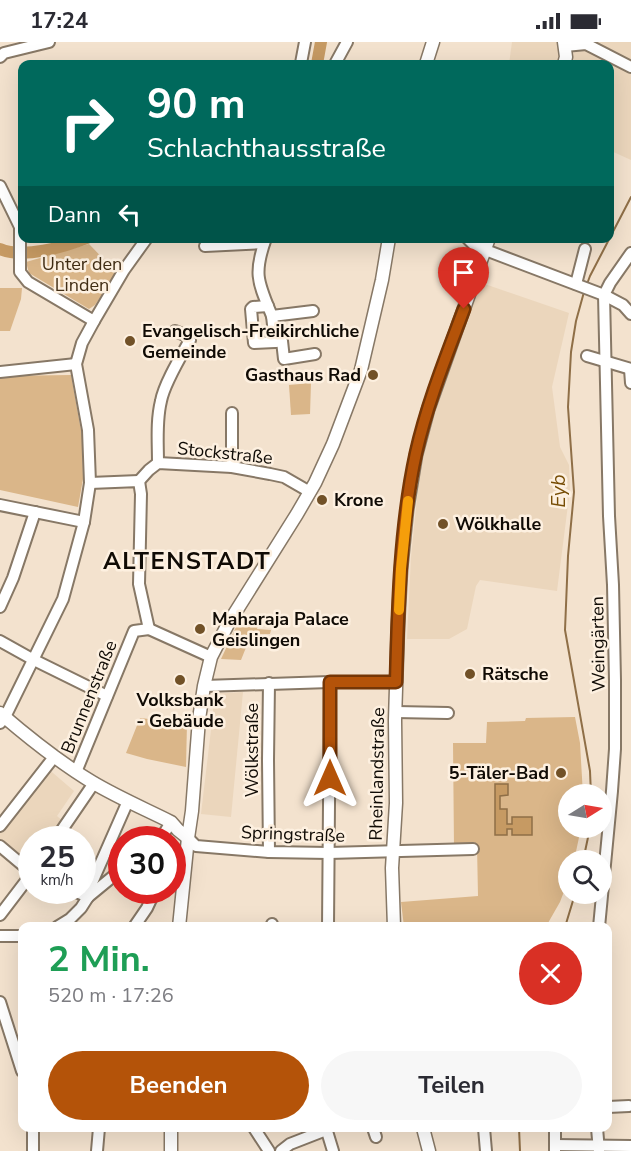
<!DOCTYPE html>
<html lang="de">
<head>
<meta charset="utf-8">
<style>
	body { margin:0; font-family:"Nunito Sans",sans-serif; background:#f7f7f7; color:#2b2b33; height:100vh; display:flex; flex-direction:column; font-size:22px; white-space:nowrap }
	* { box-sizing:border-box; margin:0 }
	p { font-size:20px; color:#7c7c81 }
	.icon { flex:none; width:33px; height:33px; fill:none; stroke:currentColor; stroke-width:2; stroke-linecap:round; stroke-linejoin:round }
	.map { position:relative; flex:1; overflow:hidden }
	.drawer { position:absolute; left:18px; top:880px; width:594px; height:210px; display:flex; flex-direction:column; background:#fff; border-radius:12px; box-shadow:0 6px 24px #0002 }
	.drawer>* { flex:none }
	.top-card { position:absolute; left:18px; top:18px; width:596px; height:183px; border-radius:12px; box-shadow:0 6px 24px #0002; background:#00695c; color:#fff; overflow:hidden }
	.needle { width:39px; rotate:79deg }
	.controls { position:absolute; left:558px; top:742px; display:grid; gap:12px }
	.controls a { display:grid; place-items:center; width:54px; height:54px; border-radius:50%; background:#fff; box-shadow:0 6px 24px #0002; font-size:30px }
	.speed { position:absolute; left:18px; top:784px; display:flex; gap:12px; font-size:30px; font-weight:700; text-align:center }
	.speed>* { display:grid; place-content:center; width:78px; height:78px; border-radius:50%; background:#fff; box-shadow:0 6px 24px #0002; line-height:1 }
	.speed small { font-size:15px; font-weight:400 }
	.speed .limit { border:9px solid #d22; background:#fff; color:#111 }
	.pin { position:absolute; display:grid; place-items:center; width:51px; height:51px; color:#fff; margin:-62px -26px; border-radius:50% 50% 50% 0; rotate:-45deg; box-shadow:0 0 6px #0007 }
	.pin .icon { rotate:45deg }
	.me { position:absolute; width:66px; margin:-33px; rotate:0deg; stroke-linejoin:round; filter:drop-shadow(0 0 4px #0008) }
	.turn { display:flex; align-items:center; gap:21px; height:126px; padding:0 30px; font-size:27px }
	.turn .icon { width:78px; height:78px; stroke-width:2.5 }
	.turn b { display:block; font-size:42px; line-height:51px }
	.then { display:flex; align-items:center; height:57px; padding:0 30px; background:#0003; gap:12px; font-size:22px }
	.round { display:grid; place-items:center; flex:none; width:63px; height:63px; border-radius:32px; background:#f7f7f7 }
	.overview { display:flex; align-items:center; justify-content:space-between; height:102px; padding:0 30px }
	h1 { font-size:36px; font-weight:700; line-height:45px; color:#1e9e55 }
	.action { display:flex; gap:12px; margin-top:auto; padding:12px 30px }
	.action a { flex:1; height:69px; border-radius:36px; background:#b45309; color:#fff; font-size:24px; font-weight:700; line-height:69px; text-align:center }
	.action a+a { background:#f7f7f7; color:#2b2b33 }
	.status { display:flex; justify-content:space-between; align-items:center; height:42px; padding:0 30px; background:#fff; direction:ltr }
	.status svg { height:16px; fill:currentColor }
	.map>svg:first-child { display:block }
	.built { fill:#ebd6bc }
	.green { fill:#dab689 }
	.water { fill:#c69a63; stroke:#8f6f47; stroke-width:1.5 }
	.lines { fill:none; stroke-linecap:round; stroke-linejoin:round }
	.stream { stroke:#8f6f47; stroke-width:2 }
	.river { stroke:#c69a63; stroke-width:12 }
	.minor-casing { stroke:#877866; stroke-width:14 }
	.major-casing { stroke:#877866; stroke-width:15 }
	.minor { stroke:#fff; stroke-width:10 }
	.major { stroke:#fff; stroke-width:12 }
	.route-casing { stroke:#753606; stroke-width:15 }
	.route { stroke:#b45309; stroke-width:10 }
	.slow { stroke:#f59e0b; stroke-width:10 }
	.poi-dot { fill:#715127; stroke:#fdf0e0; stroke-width:2 }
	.labels { text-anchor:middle; stroke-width:5; stroke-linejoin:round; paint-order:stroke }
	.park-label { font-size:18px; fill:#412d14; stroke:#fdf0e0 }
	.poi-label { font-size:18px; font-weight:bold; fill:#100b05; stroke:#fdf0e0; text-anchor:start }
	.street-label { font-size:18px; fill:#100b05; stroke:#fdf0e0 }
	.water-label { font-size:20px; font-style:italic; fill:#774d05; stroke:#fdf0e0 }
	.district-label { font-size:24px; font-weight:bold; letter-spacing:1.5px; fill:#100b05; stroke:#fdf0e0 }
</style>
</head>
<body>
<div class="status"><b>17:24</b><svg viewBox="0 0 49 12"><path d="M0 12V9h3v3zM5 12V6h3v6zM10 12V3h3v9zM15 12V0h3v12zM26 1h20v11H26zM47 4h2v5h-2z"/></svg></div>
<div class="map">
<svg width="631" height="1109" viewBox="0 0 631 1109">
	<rect width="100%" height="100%" fill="#f3e2ce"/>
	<g class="built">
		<path d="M 512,0 L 631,0 L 631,118 L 609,108 L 609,22 L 509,22 Z"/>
		<path d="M 479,240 L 569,271 L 552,345 L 560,405 L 569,423 L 570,447 L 557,549 L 480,538 L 476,544 L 467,587 L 449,597 L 407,597 L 411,515 L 421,417 L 426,393 Z"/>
		<path d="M 243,650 L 231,775 L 201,772 L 213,671 L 213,652 Z"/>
		<path d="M 46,725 L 74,749 L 57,774 L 66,782 L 55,798 L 32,798 L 31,831 L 0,804 L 0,784 Z"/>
	</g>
	<g class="green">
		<path d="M 89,202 L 117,231 L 95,263 L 89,267 L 29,231 L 26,220 Z"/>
		<path d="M 0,246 L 22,246 L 21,257 L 10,289 L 0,289 Z"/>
		<path d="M 71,333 L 82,394 L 83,437 L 78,465 L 0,448 L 0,334 Z"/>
		<path d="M 311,341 L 310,372 L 291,373 L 289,343 Z"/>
		<path d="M 245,572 L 259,579 L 257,587 L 271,588 L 270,592 L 251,593 L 241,618 L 221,617 L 236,585 Z"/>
		<path d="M 575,675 L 580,701 L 583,753 L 568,753 L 568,786 L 581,786 L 574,819 L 568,819 L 568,839 L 560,860 L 548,881 L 529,885 L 404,885 L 401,860 L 478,854 L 477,804 L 454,805 L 453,701 L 486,701 L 487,680 L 525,679 L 526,676 Z"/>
		<path d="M 140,676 L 187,681 L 186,725 L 147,717 L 126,711 Z"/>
	</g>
	<path class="water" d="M 495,742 L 508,742 L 508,753 L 500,754 L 500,767 L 507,767 L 507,782 L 512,782 L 512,775 L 532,775 L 532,793 L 512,793 L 512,787 L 507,787 L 507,793 L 495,793 Z"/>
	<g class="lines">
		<g class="stream">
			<path d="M 587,242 L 590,234 L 631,155"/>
			<path d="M 584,250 L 576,279 L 571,310 L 568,365 L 574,450 L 568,514 L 565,588 L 590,729 L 591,753"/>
			<path d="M 583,819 L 590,786"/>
			<path d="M 565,885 L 575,852"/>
			<path d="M 519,1086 L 520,1109"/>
		</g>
		<g class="river">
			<path d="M 317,22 L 321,0"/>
			<path d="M 0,207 C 23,217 64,205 87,196"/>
		</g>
		<defs>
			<g id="minor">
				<path d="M 565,4 L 586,2 L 631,25"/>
				<path d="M 0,15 L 4,11 L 49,0"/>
				<path d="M 301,21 L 305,0"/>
				<path d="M 335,22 L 347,0"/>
				<path d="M 0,144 L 20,185 L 20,230 L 28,240 L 94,279"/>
				<path d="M 266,196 C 253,232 258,240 272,274 L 313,269"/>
				<path d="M 467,196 L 475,204 L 604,253 L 623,263 L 631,272"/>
				<path d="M 205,204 L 264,201"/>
				<path d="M 576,242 L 585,207"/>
				<path d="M 268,264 L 253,265 L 251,267 L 254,301 L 275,300"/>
				<path d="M 272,274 L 275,300 L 282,299 L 284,317 L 315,312"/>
				<path d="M 587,314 L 631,327"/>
				<path d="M 630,327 L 631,341"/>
				<path d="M 0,330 L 76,322"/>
				<path d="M 158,421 C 158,400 156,379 161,359 C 164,342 181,314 190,298 L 187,294 L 175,289"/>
				<path d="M 232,425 L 232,371"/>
				<path d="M 139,439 L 149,428 L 158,421 L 232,425 L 270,432 L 284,435 L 310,450"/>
				<path d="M 0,463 L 84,480"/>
				<path d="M 0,565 L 13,536 L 35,470"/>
				<path d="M 149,587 L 211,615"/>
				<path d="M 0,599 L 34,618 L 107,654"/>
				<path d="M 204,644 L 330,640 L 396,640"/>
				<path d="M 396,670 L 448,671"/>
				<path d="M 0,681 L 5,675 L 63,557 L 84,480 L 90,441 L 88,388 L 76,322 L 82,301 L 94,279 L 124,228 L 147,196"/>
				<path d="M 76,730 L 134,589 L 149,587 L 139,542 L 141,452 L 139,439 L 90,441"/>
				<path d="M 0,784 L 54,715"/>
				<path d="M 188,796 L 196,804 L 269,810 L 329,811 L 473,807"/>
				<path d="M 55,798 L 94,741"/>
				<path d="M 156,798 L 165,790 L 171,780"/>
				<path d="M 0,804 L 32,831"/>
				<path d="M 269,810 L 268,718 L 269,641"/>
				<path d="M 74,849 L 88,855"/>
				<path d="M 88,855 L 91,843 L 128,759"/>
				<path d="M 0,873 L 32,831"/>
				<path d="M 57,885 L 70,877 L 81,866 L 88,855 L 122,827"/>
				<path d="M 134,885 L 147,866 L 154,851 L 161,849"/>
				<path d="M 271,885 L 272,882"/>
				<path d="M 328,885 L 330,640"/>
				<path d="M 599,885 L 612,749 L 615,707 L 615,638 L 613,543 L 609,474 L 604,253 L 610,241 L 631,211"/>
				<path d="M 0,894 L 22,894"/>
				<path d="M 0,960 L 22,1029"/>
				<path d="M 608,1065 L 629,1064"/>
				<path d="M 254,1086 L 269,1109"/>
				<path d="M 326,1086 L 333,1109"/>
				<path d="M 373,1086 L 376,1095"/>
				<path d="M 484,1086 L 486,1109"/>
				<path d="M 597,1086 L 599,1109"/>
				<path d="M 555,1103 L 631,1104"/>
				<path d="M 33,1109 L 33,1086"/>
				<path d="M 97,1109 L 99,1086"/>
				<path d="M 281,1109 L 290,1102 L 326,1088"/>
				<path d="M 555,1109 L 555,1086"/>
			</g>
			<g id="major">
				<path d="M 564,0 L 566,15 L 564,22"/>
				<path d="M 426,22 L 433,0"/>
				<path d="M 0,671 C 29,696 59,720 92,740 C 117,755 145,767 171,780 L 178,788 L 188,796"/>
				<path d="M 179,885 L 188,796 L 192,769 L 199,677 L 204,644 L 211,615 L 228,582 L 297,472 L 315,441 L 333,402 L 361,328 L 382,238 L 389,196"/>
				<path d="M 394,885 L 392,826 L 396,761 L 395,678 L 398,583 L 401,527 L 407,468 L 416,413 L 428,368 L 489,196"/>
				<path d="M 423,1086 L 429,1109"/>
				<path d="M 171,1109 L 171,1086"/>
			</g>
		</defs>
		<use href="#minor" class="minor-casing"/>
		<use href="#major" class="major-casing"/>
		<use href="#minor" class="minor"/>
		<use href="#major" class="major"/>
	</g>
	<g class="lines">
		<defs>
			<path id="route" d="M 330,736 L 330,640 L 396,640 C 398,565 400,484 416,411 C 427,362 446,315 464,267"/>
		</defs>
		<use href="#route" class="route-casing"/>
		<use href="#route" class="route"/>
		<path class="slow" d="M 399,568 L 401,527 L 408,459"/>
	</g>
	<g class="poi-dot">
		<circle cx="130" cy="299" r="6"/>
		<circle cx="373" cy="333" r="6"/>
		<circle cx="322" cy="458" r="6"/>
		<circle cx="443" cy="482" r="6"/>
		<circle cx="200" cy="587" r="6"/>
		<circle cx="470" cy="632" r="6"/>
		<circle cx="180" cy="638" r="6"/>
		<circle cx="561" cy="731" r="6"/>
	</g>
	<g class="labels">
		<g class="park-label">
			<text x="82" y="228">Unter den<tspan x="82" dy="21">Linden</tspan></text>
		</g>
		<g class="poi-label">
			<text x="142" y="295">Evangelisch-Freikirchliche<tspan x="142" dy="21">Gemeinde</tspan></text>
			<text x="361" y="339" text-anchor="end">Gasthaus Rad</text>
			<text x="334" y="464">Krone</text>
			<text x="455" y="488">Wölkhalle</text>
			<text x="212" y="583">Maharaja Palace<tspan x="212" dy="21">Geislingen</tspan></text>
			<text x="482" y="638">Rätsche</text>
			<text x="180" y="664" text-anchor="middle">Volksbank<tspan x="180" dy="21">- Gebäude</tspan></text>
			<text x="549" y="737" text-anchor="end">5-Täler-Bad</text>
		</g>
		<g class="street-label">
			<text transform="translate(225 411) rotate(6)" y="6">Stockstraße</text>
			<text transform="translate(598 602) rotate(-91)" y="6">Weingärten</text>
			<text transform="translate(89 655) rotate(-68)" y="6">Brunnenstraße</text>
			<text transform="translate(252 708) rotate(-90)" y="6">Wölkstraße</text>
			<text transform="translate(377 732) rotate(-89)" y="6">Rheinlandstraße</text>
			<text transform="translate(293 792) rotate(2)" y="6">Springstraße</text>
		</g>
		<g class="water-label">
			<text transform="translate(558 449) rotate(-90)" y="7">Eyb</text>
		</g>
		<g class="district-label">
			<text x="187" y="527">ALTENSTADT</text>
		</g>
	</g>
</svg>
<div class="controls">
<a><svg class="needle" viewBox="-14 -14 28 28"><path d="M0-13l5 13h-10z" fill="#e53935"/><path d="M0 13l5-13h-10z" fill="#7c7c81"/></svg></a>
<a><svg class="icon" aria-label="search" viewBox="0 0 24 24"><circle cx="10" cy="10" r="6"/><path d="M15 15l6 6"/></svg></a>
</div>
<div class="speed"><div>25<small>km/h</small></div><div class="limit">30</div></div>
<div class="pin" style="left:464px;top:267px;background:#d93025"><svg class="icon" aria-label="arrive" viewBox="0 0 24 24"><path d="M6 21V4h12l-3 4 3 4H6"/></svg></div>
<svg class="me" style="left:330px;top:736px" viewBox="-20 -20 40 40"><path d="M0-17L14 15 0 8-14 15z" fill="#b45309" stroke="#fff" stroke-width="4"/></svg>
<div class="top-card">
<div class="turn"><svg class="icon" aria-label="right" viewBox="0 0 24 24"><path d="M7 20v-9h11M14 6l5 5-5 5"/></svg><div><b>90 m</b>Schlachthausstraße</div></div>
<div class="then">Dann<svg class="icon" aria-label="left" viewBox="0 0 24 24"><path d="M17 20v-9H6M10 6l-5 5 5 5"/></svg></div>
</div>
<section class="drawer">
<div class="overview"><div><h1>2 Min.</h1><p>520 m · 17:26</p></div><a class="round" style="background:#d93025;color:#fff"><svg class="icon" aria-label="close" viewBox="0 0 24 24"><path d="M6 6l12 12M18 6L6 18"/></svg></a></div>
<div class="action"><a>Beenden</a><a>Teilen</a></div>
</section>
</div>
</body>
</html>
